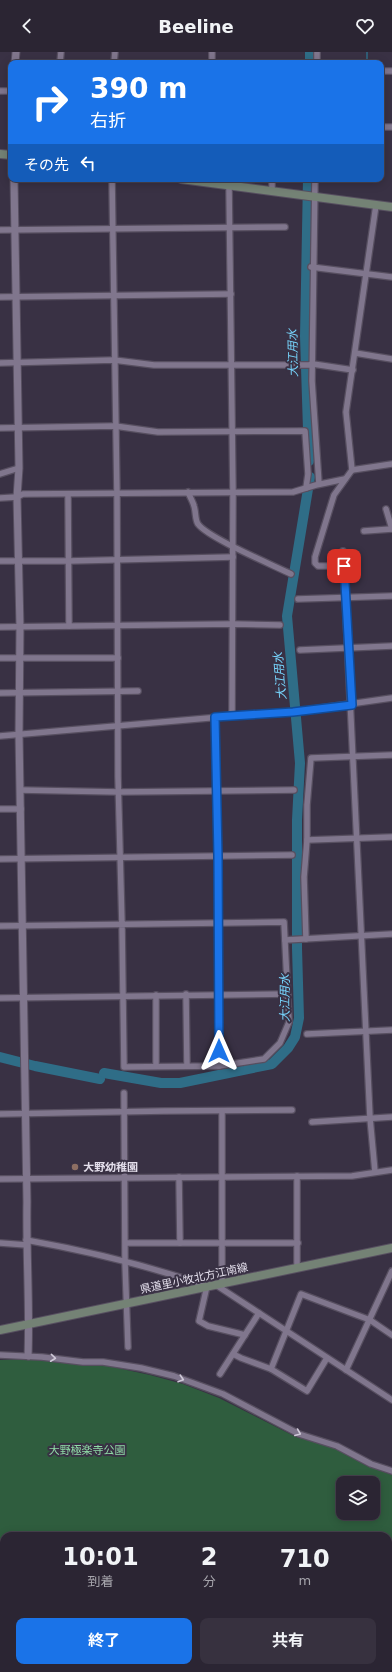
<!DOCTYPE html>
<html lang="ja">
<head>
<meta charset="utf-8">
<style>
	body { margin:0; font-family:"DejaVu Sans","Noto Sans JP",sans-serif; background:#37313f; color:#f1f3f6; height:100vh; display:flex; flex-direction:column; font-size:15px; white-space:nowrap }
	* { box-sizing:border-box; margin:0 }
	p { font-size:13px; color:#a6a5ac }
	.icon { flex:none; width:22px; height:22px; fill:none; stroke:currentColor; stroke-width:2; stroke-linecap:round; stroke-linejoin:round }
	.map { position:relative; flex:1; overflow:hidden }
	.side { position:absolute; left:0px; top:1480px; width:392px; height:140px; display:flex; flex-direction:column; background:#2b2533; border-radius:12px 12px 0 0; box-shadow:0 2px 10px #0003,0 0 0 1px #47424e }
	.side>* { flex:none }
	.top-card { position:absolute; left:8px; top:8px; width:376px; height:122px; border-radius:8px; box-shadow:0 2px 10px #0003,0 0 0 1px #47424e; background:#1a73e8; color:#fff; overflow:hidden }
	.controls { position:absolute; left:336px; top:1424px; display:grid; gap:8px }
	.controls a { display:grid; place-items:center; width:44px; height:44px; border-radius:8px; background:#2b2533; box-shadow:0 2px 10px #0003,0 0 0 1px #47424e; font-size:20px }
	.pin { position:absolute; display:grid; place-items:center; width:34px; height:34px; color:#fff; margin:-17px; border-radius:8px; box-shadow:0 2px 6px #0006 }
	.me { position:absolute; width:44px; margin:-22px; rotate:0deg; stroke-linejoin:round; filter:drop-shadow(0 0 3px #0008) }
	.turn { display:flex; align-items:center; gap:14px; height:84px; padding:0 16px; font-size:18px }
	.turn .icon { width:52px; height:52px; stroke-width:2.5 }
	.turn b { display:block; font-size:28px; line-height:34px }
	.then { display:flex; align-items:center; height:38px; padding:0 16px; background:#0003; gap:8px; font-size:15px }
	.eta { display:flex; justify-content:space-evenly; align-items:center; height:68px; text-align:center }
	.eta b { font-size:24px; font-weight:700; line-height:28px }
	.button { display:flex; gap:8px; margin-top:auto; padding:8px 16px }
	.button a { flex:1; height:46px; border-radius:8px; background:#1a73e8; color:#fff; font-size:16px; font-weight:700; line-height:46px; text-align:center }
	.button a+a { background:#37313f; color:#f1f3f6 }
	header { display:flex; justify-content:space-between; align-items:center; height:52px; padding:0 16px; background:#2b2533; font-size:18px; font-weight:700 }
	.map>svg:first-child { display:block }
	.green { fill:#2f5d3e; fill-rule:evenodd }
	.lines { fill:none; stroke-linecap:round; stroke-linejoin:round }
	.stream { stroke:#2f6d87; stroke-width:1.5 }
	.river { stroke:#2f6d87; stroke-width:10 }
	.minor-casing { stroke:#574f60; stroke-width:8 }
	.tertiary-casing { stroke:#574f60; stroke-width:9 }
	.secondary-casing { stroke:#574f60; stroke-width:10 }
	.minor { stroke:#80768d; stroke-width:5.5 }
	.tertiary { stroke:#80768d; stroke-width:7 }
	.secondary { stroke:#748275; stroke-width:8 }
	.oneway { stroke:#cfc9d8 }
	.route-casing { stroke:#114b97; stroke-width:10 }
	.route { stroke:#1a73e8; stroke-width:7 }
	.education-dot { fill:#8d6e63; stroke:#393144; stroke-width:1.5 }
	.labels { text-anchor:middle; stroke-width:4; stroke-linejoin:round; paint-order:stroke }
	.poi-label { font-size:11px; font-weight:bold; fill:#e3deeb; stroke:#393144; text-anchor:start }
	.street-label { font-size:11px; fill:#e3deeb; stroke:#393144 }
	.park-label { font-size:11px; fill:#8fdaa6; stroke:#393144 }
	.water-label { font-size:12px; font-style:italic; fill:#77d5fd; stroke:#393144 }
</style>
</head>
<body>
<header><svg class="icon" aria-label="back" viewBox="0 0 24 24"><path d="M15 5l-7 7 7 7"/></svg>Beeline<svg class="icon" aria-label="heart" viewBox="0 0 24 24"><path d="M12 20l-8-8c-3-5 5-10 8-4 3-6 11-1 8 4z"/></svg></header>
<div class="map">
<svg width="392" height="1620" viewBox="0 0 392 1620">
	<rect width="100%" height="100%" fill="#393144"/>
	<path class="green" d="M 27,1307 L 108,1314 L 150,1323 L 183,1332 L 219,1346 L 294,1384 L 336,1397 L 367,1414 L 392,1423 L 392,1620 L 0,1620 L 0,1308 ZM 343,1431 L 373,1431 L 373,1461 L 343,1461 ZM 4,1484 L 388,1484 L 388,1616 L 4,1616 Z"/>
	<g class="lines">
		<path class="stream" d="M 367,11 L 367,0"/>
		<g class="river">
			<path d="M 310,11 L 310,0"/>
			<path d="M 308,127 L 305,284 L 309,409"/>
			<path d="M 0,1005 L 35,1014 L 100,1027"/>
			<path d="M 104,1021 L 161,1031 L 180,1031 L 272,1012 L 288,996 L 295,985 L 299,966 L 297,896 L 297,768 L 300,711 L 287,564 L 310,425"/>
		</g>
		<defs>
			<g id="minor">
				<path d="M 317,0 L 317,11"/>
				<path d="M 60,11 L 61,0"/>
				<path d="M 114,11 L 115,0"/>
				<path d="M 212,11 L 212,0"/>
				<path d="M 381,19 L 392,19"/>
				<path d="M 0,39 L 11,39"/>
				<path d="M 381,75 L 392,75"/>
				<path d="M 315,127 L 312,329 L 319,432"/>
				<path d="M 229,134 L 233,442 L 232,664"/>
				<path d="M 272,139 L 272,127"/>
				<path d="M 0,178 L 285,175"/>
				<path d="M 311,215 L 392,225"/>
				<path d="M 0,245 L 231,242"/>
				<path d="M 355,301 L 392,307"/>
				<path d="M 0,311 L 114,308 L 154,313 L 309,313 L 313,312 L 353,318"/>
				<path d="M 0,376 L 115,374 L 158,380 L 305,379 L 308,422 L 306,436"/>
				<path d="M 352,418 L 392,412"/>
				<path d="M 0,422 L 19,416"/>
				<path d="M 188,440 C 190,445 193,450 194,454 C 196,460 195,468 198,472 C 208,486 273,513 291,522"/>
				<path d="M 68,442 L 69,574"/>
				<path d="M 0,446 L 17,445 L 23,442 L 293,440 L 316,433 L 345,427"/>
				<path d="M 386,457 L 392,477"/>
				<path d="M 364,479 L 392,477"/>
				<path d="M 343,499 L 370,1066 L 375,1120"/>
				<path d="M 0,509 L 68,509 L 233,505"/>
				<path d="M 344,514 L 318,514 L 315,511 L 315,505 L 334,443 L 352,418 L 346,360 L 376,153"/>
				<path d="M 298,547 L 392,544"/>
				<path d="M 0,575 L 233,572 L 280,573"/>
				<path d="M 300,598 L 392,594"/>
				<path d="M 0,606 L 118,606"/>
				<path d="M 0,641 L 138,639"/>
				<path d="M 215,665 L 218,804 L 219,1014"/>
				<path d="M 0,684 L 232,664 L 293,660 L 392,646"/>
				<path d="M 20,738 L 119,740 L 294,738"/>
				<path d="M 0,757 L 21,757"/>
				<path d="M 307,788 L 392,785"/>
				<path d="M 0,807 L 292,803"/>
				<path d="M 0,874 L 284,870 L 289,970 L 280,991 L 264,1007 L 219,1014 L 124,1015 L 122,873 L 118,725 L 117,442 L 112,127"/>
				<path d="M 306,887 L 304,825 L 307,788 L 307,753 L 311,706 L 392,703"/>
				<path d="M 285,888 L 392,882"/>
				<path d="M 186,942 L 187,1014"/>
				<path d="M 156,943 L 156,1014"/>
				<path d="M 0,946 L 288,942"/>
				<path d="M 307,982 L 392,978"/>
				<path d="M 124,1041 L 125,1210 L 128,1295"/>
				<path d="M 0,1062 L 164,1059 L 292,1058"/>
				<path d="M 312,1070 L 392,1065"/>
				<path d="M 297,1124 L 297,1216"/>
				<path d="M 179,1125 L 180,1191"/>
				<path d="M 0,1127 L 352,1124 L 392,1118"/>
				<path d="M 26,1188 C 88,1199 149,1214 207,1234 L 199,1269 L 208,1274 L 245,1283"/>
				<path d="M 0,1191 L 27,1193"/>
				<path d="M 126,1191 L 298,1191"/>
				<path d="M 222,1232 L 222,1059"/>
				<path d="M 216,1233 L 392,1348"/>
				<path d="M 233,1302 L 241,1306 L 271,1317 L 307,1339 L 327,1306"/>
				<path d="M 0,1303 L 42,1305 L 83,1310 L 103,1310 L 141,1316 L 174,1324 L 223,1342 L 299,1382 L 337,1394 L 371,1412 L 392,1419"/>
				<path d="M 271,1317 L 301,1242 L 370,1268 L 392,1283"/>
				<path d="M 346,1318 L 392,1219"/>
				<path d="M 220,1322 L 259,1261"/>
			</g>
			<g id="tertiary">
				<path d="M 15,11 L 16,0"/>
				<path d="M 14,127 L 19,416 L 17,445 L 20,575 L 19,682 L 27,1150 C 26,1201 30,1253 28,1304"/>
			</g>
			<g id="secondary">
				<path d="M 0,102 L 11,103"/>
				<path d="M 181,127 L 392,155"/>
				<path d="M 0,1278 L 392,1196"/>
			</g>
		</defs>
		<use href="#minor" class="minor-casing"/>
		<use href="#tertiary" class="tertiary-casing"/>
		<use href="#secondary" class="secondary-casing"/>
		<use href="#minor" class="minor"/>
		<use href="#tertiary" class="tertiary"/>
		<use href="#secondary" class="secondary"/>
	</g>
	<defs><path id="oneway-chevron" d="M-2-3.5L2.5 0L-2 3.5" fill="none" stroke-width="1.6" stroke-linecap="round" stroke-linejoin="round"/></defs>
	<g class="oneway">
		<use href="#oneway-chevron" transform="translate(53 1306) rotate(6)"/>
		<use href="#oneway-chevron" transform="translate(181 1327) rotate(18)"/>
		<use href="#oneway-chevron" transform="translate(298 1381) rotate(22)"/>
	</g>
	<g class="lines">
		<defs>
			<path id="route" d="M 219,999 L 218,804 L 215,665 L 293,660 L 352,653 L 344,514"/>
		</defs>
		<use href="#route" class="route-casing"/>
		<use href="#route" class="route"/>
	</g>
	<circle class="education-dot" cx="75" cy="1115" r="4"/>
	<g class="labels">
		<g class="poi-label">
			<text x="83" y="1119">大野幼稚園</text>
		</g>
		<g class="street-label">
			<text transform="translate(194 1226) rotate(-12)" y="4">県道里小牧北方江南線</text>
		</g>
		<g class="park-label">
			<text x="87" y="1402">大野極楽寺公園</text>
		</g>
		<g class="water-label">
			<text transform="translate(293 301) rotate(-91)" y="4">大江用水</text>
			<text transform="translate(280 624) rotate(-95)" y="4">大江用水</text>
			<text transform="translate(285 946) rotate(-90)" y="4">大江用水</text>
		</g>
	</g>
</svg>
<div class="controls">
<a><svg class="icon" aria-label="layers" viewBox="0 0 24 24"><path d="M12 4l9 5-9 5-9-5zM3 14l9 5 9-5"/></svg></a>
</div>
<div class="pin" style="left:344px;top:514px;background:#d93025"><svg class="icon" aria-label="arrive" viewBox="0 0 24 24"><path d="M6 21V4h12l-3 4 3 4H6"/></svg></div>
<svg class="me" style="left:219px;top:999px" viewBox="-20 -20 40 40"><path d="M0-17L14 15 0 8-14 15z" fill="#1a73e8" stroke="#fff" stroke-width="4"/></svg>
<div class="top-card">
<div class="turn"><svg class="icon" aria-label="right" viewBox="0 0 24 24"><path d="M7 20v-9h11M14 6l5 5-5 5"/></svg><div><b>390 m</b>右折</div></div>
<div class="then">その先<svg class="icon" aria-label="left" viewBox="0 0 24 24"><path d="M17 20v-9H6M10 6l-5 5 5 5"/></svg></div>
</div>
<section class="side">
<div class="eta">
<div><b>10:01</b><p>到着</p></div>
<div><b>2</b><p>分</p></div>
<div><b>710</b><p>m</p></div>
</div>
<div class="button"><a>終了</a><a>共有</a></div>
</section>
</div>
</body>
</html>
